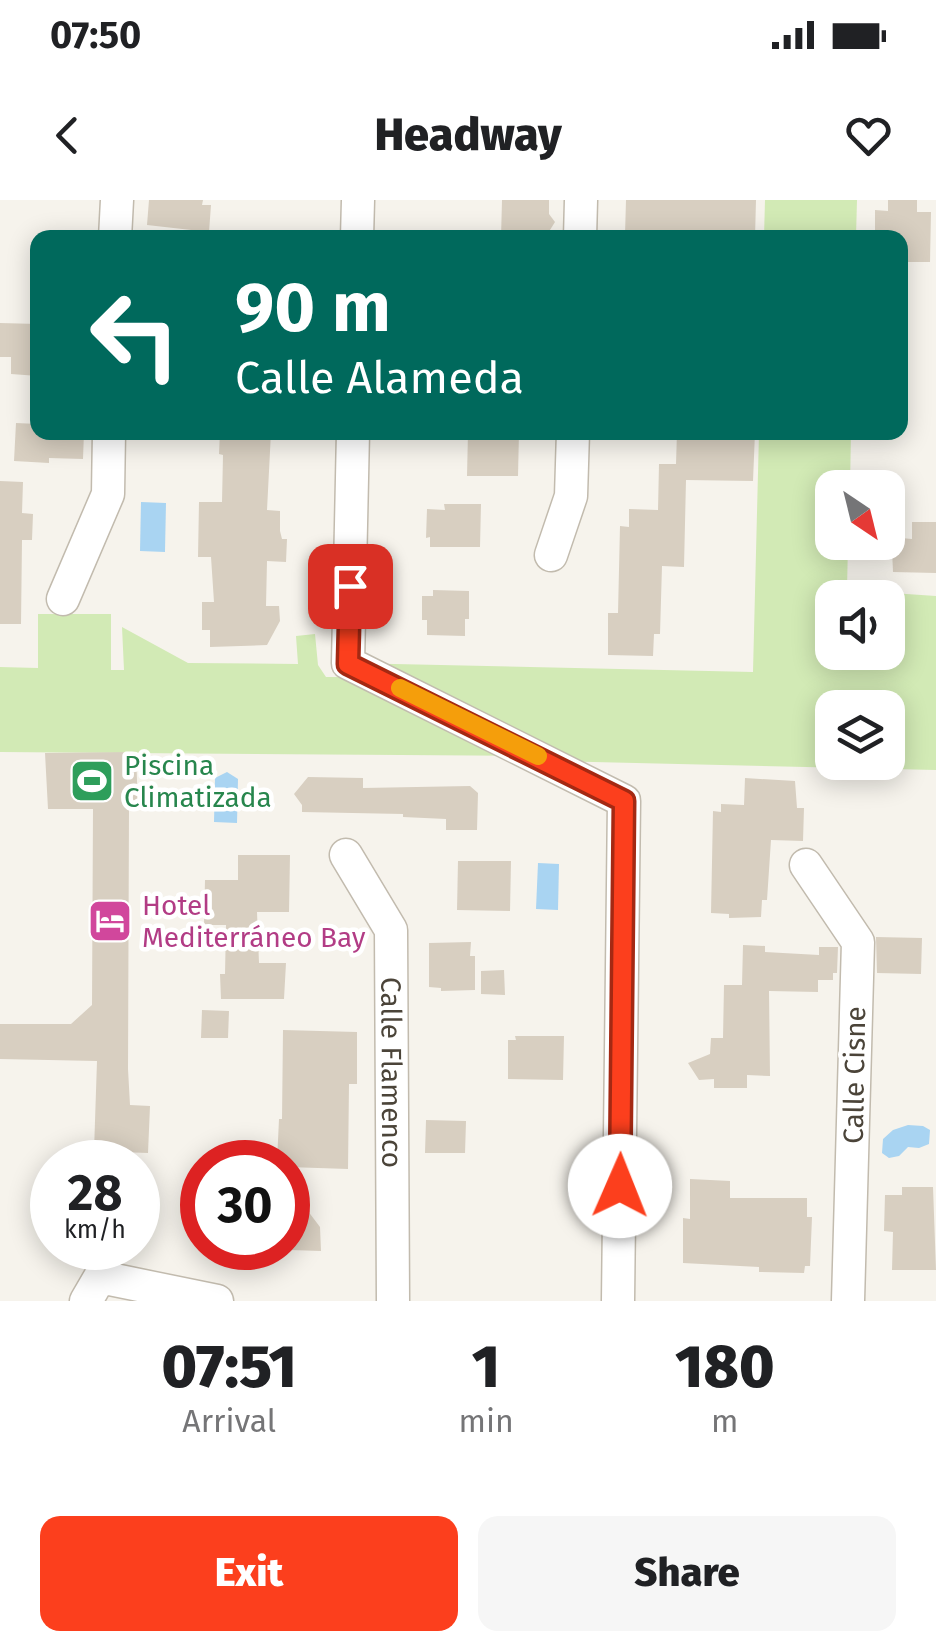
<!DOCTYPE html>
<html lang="en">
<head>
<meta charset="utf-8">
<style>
	body { margin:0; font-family:"Fira Sans",sans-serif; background:#f6f6f6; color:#202124; height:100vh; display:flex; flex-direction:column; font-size:38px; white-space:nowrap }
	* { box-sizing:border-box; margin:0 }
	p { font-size:32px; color:#757577 }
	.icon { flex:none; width:55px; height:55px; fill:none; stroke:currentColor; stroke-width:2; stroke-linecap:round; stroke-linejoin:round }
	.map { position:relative; height:1101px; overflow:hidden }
	.side { display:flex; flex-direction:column; background:#fff; flex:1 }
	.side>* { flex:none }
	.guide { position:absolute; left:30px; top:30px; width:878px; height:210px; border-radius:20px; box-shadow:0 5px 25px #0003; background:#00695c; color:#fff; overflow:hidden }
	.needle { width:65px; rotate:145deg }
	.tools { position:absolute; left:815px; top:270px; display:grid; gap:20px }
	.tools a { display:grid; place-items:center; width:90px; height:90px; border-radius:20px; background:#fff; box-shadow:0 5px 25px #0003; font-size:50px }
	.speed { position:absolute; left:30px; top:940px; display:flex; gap:20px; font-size:50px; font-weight:700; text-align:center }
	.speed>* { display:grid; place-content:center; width:130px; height:130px; border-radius:50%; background:#fff; box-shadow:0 5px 25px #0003; line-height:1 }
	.speed small { font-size:25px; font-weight:400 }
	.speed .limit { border:15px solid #d22; background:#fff; color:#111 }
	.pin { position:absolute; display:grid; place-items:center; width:85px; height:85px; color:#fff; margin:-42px; border-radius:20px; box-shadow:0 5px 15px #0006 }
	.me { position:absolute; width:110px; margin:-55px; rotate:1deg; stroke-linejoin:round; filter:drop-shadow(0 0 8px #0008) }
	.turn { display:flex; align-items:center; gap:35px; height:210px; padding:0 40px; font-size:45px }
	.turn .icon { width:130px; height:130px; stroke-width:2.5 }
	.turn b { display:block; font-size:70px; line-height:85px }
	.eta { display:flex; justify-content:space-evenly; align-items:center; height:170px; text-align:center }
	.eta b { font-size:60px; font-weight:800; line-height:70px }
	.button { display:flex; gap:20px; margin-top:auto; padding:20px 40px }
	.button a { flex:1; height:115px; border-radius:20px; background:#fc3f1d; color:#fff; font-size:40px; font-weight:800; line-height:115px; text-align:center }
	.button a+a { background:#f6f6f6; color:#202124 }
	.status { display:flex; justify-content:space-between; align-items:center; height:70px; padding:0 50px; background:#fff; direction:ltr }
	.status svg { height:28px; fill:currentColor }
	header { display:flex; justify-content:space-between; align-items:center; height:130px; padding:0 40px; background:#fff; font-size:45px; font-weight:800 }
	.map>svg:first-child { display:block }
	.green { fill:#d2eab5; fill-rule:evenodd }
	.water { fill:#a9d4f2 }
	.building { fill:#d8cfc1 }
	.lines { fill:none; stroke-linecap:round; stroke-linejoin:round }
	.street-casing { stroke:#c2bbae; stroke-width:35 }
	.street { stroke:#fff; stroke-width:32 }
	.route-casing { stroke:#a42913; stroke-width:25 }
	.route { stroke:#fc3f1d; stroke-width:18 }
	.slow { stroke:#f59e0b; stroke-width:18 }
	.labels { text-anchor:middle; stroke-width:9; stroke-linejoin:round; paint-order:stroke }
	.leisure-label { font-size:28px; fill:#27864d; stroke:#fff; text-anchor:start }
	.hotel-label { font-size:28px; fill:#b23c85; stroke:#fff; text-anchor:start }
	.street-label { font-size:28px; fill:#4b4439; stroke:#fff }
</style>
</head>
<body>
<div class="status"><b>07:50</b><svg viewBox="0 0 49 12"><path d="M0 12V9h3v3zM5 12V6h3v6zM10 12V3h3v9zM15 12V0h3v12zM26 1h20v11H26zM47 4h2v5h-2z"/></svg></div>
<header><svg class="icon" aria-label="back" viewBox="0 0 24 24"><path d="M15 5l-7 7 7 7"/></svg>Headway<svg class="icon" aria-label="heart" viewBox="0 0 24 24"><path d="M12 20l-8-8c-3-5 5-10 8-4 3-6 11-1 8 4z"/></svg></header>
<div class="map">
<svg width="936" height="1101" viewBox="0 0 936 1101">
	<rect width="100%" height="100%" fill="#f6f3ec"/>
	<g class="green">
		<path d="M 765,0 L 857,0 L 856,37 L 764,37 Z"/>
		<path d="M 759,233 L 851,233 L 850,287 L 832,288 L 832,342 L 848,343 L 847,390 L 936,396 L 936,570 L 550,561 L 538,556 L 0,552 L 0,467 L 38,468 L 38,414 L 111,414 L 111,470 L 124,470 L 122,427 L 188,463 L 298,464 L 296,436 L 315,434 L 318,465 L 326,477 L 375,477 L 348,463 L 753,472 ZM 832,398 L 888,398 L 888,452 L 832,452 ZM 832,508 L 888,508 L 888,562 L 832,562 Z"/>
	</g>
	<g class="water">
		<path d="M 141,302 L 166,303 L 165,352 L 140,351 Z"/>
		<path d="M 227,572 L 238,579 L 237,623 L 214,622 L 215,578 Z"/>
		<path d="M 538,663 L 559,664 L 558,710 L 536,709 Z"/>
		<path d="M 908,925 L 923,926 L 930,930 L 929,944 L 919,948 L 908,947 L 899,956 L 889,958 L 882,953 L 883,939 L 893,930 Z"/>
	</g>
	<g class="building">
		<path d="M 149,0 L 203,0 L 202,5 L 211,5 L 209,32 L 147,25 Z"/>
		<path d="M 502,0 L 549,0 L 549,14 L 555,22 L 545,38 L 501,38 Z"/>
		<path d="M 626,0 L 756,0 L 755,38 L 702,38 L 702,34 L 625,35 Z"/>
		<path d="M 888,0 L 917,0 L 917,12 L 931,12 L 930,62 L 900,62 L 900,38 L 875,38 L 875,10 L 888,11 Z"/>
		<path d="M 0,123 L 38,124 L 38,176 L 11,174 L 11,157 L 0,157 Z"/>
		<path d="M 16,223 L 38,224 L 38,232 L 84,232 L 83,259 L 49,258 L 49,263 L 14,261 Z"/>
		<path d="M 220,232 L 271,232 L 267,310 L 280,311 L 280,331 L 282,339 L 287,339 L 286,362 L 267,361 L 266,406 L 279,406 L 280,421 L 267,445 L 210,447 L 210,430 L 202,430 L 202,402 L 214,402 L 211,357 L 198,357 L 199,302 L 222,302 L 223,255 L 219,254 Z"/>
		<path d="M 468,232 L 519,232 L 518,276 L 467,276 Z"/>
		<path d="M 677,232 L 755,232 L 753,281 L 686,280 L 684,367 L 662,366 L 660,434 L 654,434 L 653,456 L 608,455 L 608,413 L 618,413 L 620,326 L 629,327 L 629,309 L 658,310 L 659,264 L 676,264 Z"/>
		<path d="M 0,281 L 23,282 L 22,313 L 33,314 L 32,340 L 22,340 L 21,424 L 0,424 Z"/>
		<path d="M 444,304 L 481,304 L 480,347 L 430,347 L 430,337 L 426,338 L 427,309 L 445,310 Z"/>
		<path d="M 912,322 L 936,322 L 936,373 L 893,372 L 892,350 L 901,350 L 901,338 L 912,339 Z"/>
		<path d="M 433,390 L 469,391 L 469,419 L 465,419 L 465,436 L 427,435 L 427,420 L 422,420 L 422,396 L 433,396 Z"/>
		<path d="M 136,552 L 138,609 L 129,609 L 128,869 L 130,905 L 150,906 L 148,953 L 94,951 L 97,861 L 0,859 L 0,824 L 71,824 L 92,805 L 93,609 L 48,609 L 45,553 Z"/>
		<path d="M 308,577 L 363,578 L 363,588 L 470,586 L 478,593 L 477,630 L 446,630 L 446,619 L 403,617 L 403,614 L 302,612 L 302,605 L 294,594 Z"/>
		<path d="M 745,578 L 795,581 L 797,608 L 804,608 L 803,641 L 771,640 L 767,700 L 762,700 L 761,717 L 729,718 L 729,714 L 711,713 L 713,611 L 721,612 L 721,604 L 744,605 Z"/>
		<path d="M 238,655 L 290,655 L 289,712 L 257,712 L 259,763 L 286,763 L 284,799 L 221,799 L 220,774 L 225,774 L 226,725 L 204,725 L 205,680 L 238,680 Z"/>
		<path d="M 458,661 L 511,661 L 510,711 L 457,710 Z"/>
		<path d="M 876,737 L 922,738 L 921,774 L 877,773 Z"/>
		<path d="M 471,742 L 470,756 L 475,756 L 475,790 L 441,791 L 441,788 L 429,787 L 429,743 Z"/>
		<path d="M 743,745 L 765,746 L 765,752 L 819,755 L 819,747 L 838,747 L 837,773 L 833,773 L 833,780 L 818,780 L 818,792 L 769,791 L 770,876 L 747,875 L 747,888 L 714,888 L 714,879 L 699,880 L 688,863 L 710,854 L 711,838 L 723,838 L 724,785 L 742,785 Z"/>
		<path d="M 504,770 L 505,795 L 481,794 L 481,771 Z"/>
		<path d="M 202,810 L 229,811 L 228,838 L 201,838 Z"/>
		<path d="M 283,830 L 357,832 L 357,884 L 349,884 L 348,969 L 288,967 L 288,962 L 277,962 L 279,919 L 282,919 Z"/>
		<path d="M 515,836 L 564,836 L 563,880 L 508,879 L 508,840 L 516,840 Z"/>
		<path d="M 426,920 L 466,921 L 465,953 L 425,953 Z"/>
		<path d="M 690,979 L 730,981 L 730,998 L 807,998 L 807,1017 L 812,1017 L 810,1066 L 805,1066 L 804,1073 L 759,1072 L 759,1067 L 683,1063 L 683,1018 L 690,1019 Z"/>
		<path d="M 902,987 L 933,987 L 936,1070 L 892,1070 L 893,1032 L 884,1031 L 885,995 L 902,995 Z"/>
		<path d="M 292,990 L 320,1027 L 321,1051 L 290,1050 L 288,1015 L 291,1015 Z"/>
	</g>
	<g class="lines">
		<defs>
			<g id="street">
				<path d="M 115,38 L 117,0"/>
				<path d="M 357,38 L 358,0"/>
				<path d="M 580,38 L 581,0"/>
				<path d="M 353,232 L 348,463 L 624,601 L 618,1101"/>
				<path d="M 551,355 L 571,296 L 573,232"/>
				<path d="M 63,399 L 108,294 L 109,232"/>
				<path id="s1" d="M 346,655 L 391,730 L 393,1101"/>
				<path d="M 806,665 L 858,742 L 848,1101"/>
				<path d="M 86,1101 L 100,1077 L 217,1101"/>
			</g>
		</defs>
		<use href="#street" class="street-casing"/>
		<use href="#street" class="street"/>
	</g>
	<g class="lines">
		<defs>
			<path id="route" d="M 350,386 L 348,464 L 624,601 L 620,986"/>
		</defs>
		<use href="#route" class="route-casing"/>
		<use href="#route" class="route"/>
		<path class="slow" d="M 400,488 L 538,556"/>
	</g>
	<defs>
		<symbol id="stadium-square" viewBox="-11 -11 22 22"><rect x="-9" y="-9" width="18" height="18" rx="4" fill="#2e9e5b" stroke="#fff"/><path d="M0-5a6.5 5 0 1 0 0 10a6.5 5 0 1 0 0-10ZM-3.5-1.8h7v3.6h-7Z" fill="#fff"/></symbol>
		<symbol id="hotel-square" viewBox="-11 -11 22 22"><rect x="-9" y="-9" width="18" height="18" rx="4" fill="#d1479c" stroke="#fff"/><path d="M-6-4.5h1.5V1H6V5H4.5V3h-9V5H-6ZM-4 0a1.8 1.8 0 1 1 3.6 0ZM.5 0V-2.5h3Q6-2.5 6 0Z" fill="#fff"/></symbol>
	</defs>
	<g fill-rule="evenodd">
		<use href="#stadium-square" x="67" y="556" width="50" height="50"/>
		<use href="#hotel-square" x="85" y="696" width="50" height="50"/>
	</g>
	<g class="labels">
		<g class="leisure-label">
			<text x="124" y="575">Piscina<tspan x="124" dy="32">Climatizada</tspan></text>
		</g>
		<g class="hotel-label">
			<text x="142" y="715">Hotel<tspan x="142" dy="32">Mediterráneo Bay</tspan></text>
		</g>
		<g class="street-label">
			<text dy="10" stroke="none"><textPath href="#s1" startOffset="230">Calle Flamenco</textPath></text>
			<text transform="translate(854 875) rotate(-89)" y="10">Calle Cisne</text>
		</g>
	</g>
</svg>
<div class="tools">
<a><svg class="needle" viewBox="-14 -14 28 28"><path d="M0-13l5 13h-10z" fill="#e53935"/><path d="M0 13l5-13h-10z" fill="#757577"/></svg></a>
<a><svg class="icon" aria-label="sound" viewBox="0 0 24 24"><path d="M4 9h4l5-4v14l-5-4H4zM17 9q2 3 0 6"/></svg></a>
<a><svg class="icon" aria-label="layers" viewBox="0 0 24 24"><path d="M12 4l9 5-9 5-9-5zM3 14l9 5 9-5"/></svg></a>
</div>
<div class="speed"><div>28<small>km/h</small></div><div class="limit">30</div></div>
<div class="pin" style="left:350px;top:386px;background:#d93025"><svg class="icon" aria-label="arrive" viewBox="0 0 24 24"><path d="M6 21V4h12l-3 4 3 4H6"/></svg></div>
<svg class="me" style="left:620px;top:986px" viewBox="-20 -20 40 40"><circle r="19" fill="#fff"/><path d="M0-13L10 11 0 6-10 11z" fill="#fc3f1d"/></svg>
<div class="guide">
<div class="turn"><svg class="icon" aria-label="left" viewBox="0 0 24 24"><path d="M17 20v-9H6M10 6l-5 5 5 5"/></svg><div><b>90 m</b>Calle Alameda</div></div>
</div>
</div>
<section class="side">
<div class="eta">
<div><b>07:51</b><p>Arrival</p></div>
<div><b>1</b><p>min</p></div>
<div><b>180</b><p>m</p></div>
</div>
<div class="button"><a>Exit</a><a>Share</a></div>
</section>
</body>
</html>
